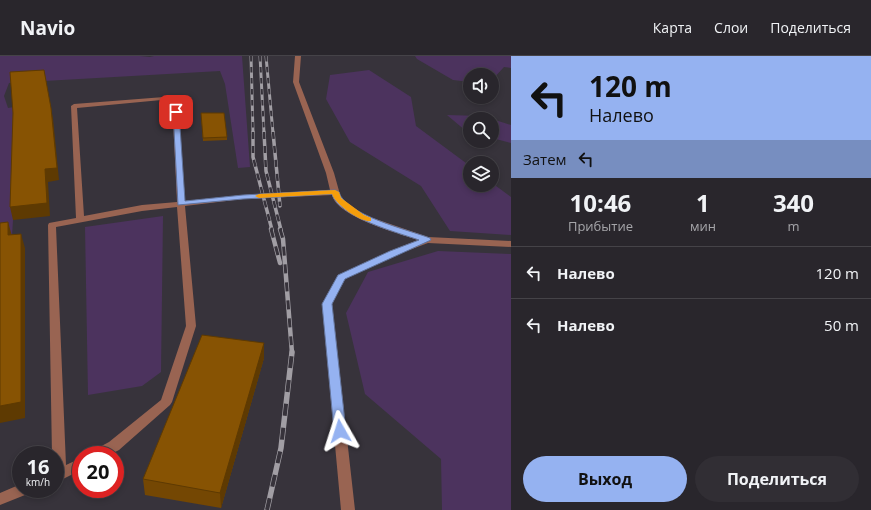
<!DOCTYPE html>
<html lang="ru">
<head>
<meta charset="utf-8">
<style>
	body { margin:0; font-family:"Open Sans",sans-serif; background:#312e34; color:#f1f3f6; height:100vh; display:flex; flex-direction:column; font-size:15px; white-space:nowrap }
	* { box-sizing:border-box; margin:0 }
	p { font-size:13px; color:#a5a5a9 }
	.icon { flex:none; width:22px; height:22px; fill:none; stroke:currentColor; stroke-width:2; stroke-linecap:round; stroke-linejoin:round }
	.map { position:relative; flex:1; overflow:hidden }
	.drawer { display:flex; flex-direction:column; background:#29262c; width:360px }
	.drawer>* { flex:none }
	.banner { background:#95b2f1; color:#111; overflow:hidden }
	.fabs { position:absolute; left:463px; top:12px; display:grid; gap:8px }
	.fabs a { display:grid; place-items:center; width:36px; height:36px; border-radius:50%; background:#29262c; box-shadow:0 2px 6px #0003,0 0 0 1px #454348; font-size:20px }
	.speed { position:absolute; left:12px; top:390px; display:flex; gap:8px; font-size:20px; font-weight:700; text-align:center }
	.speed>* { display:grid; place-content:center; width:52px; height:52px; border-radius:50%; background:#29262c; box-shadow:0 2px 6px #0003,0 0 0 1px #454348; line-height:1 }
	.speed small { font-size:10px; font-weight:400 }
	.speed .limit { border:6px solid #d22; background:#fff; color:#111 }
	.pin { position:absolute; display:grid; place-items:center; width:34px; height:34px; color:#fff; margin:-17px; border-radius:8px; box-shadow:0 2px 6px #0006 }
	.me { position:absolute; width:44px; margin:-22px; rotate:354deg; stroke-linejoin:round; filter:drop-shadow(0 0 3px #0008) }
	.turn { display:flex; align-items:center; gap:14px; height:84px; padding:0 12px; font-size:18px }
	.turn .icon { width:52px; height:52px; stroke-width:2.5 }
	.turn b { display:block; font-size:28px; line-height:34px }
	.then { display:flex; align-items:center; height:38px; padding:0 12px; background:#0003; gap:8px; font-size:15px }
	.eta { display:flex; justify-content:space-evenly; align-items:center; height:68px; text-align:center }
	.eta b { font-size:24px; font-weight:700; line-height:28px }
	.action { display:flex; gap:8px; margin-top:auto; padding:8px 12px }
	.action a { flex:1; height:46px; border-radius:24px; background:#95b2f1; color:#111; font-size:16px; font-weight:700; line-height:46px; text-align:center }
	.action a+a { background:#312e34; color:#f1f3f6 }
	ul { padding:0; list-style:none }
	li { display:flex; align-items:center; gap:12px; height:52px; padding:0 12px; border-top:1px solid #454348 }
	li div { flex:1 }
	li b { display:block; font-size:15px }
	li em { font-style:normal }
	header { display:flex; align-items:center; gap:24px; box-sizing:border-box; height:56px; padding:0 20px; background:#29262c; border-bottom:1px solid #454348 }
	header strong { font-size:19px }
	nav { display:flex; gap:22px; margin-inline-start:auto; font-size:14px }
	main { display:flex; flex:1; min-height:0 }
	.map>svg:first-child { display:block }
	.green { fill:#4c335e }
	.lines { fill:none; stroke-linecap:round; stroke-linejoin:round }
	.minor { fill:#996452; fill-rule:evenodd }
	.rail-far3-casing { stroke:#a19ea4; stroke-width:3 }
	.rail-far2-casing { stroke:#a19ea4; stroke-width:3.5 }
	.rail-far1-casing { stroke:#a19ea4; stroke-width:4.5 }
	.rail-casing { stroke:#a19ea4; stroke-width:5.5 }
	.rail-far3 { stroke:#37333b; stroke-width:2; stroke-dasharray:5.5; stroke-linecap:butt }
	.rail-far2 { stroke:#37333b; stroke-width:2.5; stroke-dasharray:7; stroke-linecap:butt }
	.rail-far1 { stroke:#37333b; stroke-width:3; stroke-dasharray:9; stroke-linecap:butt }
	.rail { stroke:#37333b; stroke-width:4; stroke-dasharray:12; stroke-linecap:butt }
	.wall { fill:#744703 }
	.shaded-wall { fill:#5e3a02 }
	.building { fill:#875303; stroke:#5e3a02 }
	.route { fill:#95b2f1; stroke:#61749d }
	.slow { fill:#f59e0b }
</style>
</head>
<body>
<header>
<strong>Navio</strong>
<nav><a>Карта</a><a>Слои</a><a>Поделиться</a></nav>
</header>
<main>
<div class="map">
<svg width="511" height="454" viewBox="0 0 511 454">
	<rect width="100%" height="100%" fill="#37333b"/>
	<g class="green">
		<path d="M 0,0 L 140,0 L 150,1 L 154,0 L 242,0 L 250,111 L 238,112 L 225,28 L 220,15 L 9,27 L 4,40 L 8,52 L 14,51 L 13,164 L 12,180 L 0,182 Z"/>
		<path d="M 415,0 L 511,0 L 511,12 L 504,11 L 492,24 L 492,19 L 470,19 L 470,26 L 453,24 L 417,3 Z"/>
		<path d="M 369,14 L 411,41 L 416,70 L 470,110 L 470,129 L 492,129 L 492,127 L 511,141 L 511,179 L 450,175 L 421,130 L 350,86 L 326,43 L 330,19 Z"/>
		<path d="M 447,59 L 481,60 L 491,63 L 470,63 L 470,76 L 466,75 Z"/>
		<path d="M 492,63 L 511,69 L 511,87 L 492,82 Z"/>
		<path d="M 163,160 L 161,316 L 142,330 L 88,339 L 85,171 Z"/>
		<path d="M 438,195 L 511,198 L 511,454 L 442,454 L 441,403 L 365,338 L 346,257 L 368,216 Z"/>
	</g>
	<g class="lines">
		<g class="minor">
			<path d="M 295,0 L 301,0 L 299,26 L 334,117 L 341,142 L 364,159 L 428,181 L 511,185 L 511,191 L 428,187 L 396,199 L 345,223 L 332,248 L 355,454 L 341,454 L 322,248 L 338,219 L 390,195 L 418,184 C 398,177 337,161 332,139 L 243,143 L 185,150 L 196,270 L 172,346 L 170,349 L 119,394 L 109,399 L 90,399 L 92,395 L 109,386 L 161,344 L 186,270 L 177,151 L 142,155 L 56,171 L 66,409 L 81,402 L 81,414 L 55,427 L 55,399 L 52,399 L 48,169 L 49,167 L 76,162 L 71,50 L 74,48 L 177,40 L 185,145 L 243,139 L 330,134 L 326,117 L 293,26 ZM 172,43 L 177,146 L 142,149 L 84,160 L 77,52 Z"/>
			<path d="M 21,428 L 21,433 L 32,433 L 30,437 L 0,449 L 0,437 Z"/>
		</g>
		<defs>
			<g id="rail-far3">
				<path d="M 251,0 L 253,77"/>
				<path d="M 260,0 L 264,77"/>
				<path d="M 266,0 L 273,77"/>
			</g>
			<g id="rail-far2">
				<path d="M 253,76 L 253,101 L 272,174"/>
				<path d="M 264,76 L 266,115 L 281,174"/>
				<path d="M 273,76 L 280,150"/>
			</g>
			<g id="rail-far1">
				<path d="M 271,173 L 280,207"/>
				<path d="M 280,173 L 283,183 L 292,297"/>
			</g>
			<path id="rail" d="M 267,454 L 281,392 L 292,296"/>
		</defs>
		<use href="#rail-far3" class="rail-far3-casing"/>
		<use href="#rail-far2" class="rail-far2-casing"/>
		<use href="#rail-far1" class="rail-far1-casing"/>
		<use href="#rail" class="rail-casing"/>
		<use href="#rail-far3" class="rail-far3"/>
		<use href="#rail-far2" class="rail-far2"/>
		<use href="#rail-far1" class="rail-far1"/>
		<use href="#rail" class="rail"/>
	</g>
	<g class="wall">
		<path d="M 201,57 L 227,81 L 227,84 L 203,85 Z"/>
		<path d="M 264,302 L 221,452 L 145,439 L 143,423 Z"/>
	</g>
	<g class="shaded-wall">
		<path d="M 51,52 L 53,63 L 59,124 L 48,126 L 50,160 L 13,164 L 10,151 L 45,113 Z"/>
		<path d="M 8,166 L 12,180 L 8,179 Z"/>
		<path d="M 21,178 L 25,192 L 25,362 L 0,367 L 0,350 Z"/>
		<path d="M 264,287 L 264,302 L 221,452 L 220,437 Z"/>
	</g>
	<g class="building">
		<path d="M 44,14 L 51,52 L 57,112 L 45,113 L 47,147 L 10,151 L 13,57 L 10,16 Z"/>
		<path d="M 201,57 L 224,57 L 227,81 L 203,82 Z"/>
		<path d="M 8,166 L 8,179 L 21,178 L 21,346 L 0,350 L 0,167 Z"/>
		<path d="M 202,279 L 264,287 L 220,437 L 143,423 Z"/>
	</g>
	<path class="route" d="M 176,54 L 179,56 L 185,145 L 243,139 L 335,134 L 339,136 C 345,159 409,174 430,182 L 431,184 L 345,223 L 332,248 L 346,375 L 344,378 L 340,379 L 336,378 L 334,375 L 322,248 L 338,219 L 390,195 L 419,184 C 399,177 338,161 332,138 L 243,143 L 178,149 L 173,56 Z"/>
	<path class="slow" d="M 335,134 L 339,136 L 341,142 L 364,159 L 371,162 L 371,165 C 361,167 335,148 332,138 L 259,142 L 255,140 L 259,138 Z"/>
</svg>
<div class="fabs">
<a><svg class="icon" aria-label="sound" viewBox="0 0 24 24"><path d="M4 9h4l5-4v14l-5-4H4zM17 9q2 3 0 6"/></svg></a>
<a><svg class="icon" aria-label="search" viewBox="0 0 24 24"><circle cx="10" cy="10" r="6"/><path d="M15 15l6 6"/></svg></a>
<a><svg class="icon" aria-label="layers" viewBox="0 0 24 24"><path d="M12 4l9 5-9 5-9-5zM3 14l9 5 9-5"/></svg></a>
</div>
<div class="speed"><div>16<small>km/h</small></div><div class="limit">20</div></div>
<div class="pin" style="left:176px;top:56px;background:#d93025"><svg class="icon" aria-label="arrive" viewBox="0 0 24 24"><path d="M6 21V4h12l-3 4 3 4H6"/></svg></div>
<svg class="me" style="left:340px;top:375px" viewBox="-20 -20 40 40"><path d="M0-17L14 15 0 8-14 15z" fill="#95b2f1" stroke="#fff" stroke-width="4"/></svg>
</div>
<section class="drawer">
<div class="banner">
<div class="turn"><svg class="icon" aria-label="left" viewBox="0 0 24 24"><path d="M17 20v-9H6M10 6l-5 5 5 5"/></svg><div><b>120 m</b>Налево</div></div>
<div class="then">Затем<svg class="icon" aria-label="left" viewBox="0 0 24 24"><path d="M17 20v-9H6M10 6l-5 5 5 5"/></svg></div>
</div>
<div class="eta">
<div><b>10:46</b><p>Прибытие</p></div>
<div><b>1</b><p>мин</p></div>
<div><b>340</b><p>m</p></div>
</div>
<ul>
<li><svg class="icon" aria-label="left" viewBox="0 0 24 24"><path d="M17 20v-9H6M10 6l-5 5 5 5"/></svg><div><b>Налево</b></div><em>120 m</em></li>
<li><svg class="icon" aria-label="left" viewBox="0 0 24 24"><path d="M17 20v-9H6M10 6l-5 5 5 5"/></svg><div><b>Налево</b></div><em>50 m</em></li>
</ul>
<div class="action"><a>Выход</a><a>Поделиться</a></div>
</section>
</main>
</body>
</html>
